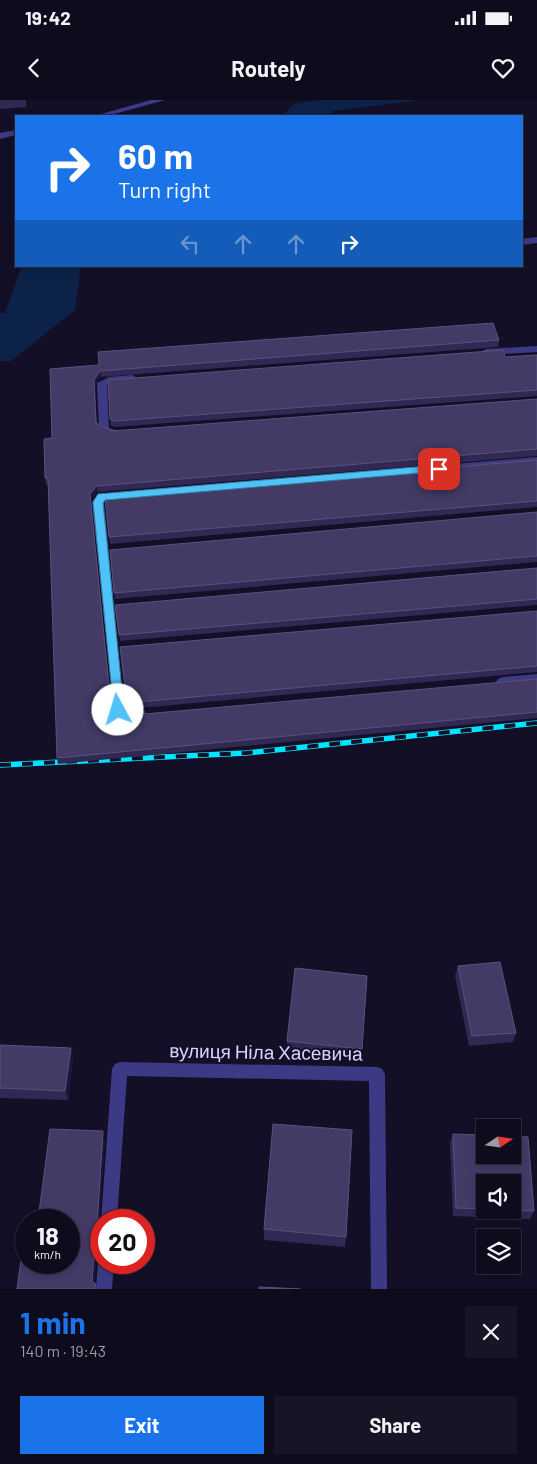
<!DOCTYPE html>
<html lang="en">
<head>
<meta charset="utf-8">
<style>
	body { margin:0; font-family:Barlow,sans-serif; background:#171425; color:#f1f3f6; height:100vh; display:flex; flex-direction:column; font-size:19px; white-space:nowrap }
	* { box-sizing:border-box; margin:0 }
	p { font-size:16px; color:#9b9ba3 }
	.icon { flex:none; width:28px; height:28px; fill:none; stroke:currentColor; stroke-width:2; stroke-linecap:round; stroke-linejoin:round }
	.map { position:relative; height:1189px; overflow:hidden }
	.side { display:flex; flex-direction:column; background:#0e0b1c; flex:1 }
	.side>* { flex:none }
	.banner { position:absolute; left:15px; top:15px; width:508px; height:152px; border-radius:0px; box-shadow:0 2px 8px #0003,0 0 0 1px #2e2b3b; background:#1a73e8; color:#fff; overflow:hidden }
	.needle { width:32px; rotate:77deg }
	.tools { position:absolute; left:476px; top:1019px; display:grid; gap:10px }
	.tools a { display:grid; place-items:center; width:45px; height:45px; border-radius:0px; background:#0e0b1c; box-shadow:0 2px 8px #0003,0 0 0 1px #2e2b3b; font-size:25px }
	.speed { position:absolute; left:15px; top:1109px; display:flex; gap:10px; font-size:25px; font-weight:700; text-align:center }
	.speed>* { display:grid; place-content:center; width:65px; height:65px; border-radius:50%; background:#0e0b1c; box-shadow:0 2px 8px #0003,0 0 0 1px #2e2b3b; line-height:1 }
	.speed small { font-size:12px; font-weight:400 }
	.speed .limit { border:8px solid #d22; background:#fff; color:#111 }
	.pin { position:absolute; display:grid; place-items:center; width:42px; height:42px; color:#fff; margin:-21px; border-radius:10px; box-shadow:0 2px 8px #0006 }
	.me { position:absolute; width:55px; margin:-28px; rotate:354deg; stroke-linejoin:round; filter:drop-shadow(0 0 4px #0008) }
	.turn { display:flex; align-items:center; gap:18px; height:105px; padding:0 20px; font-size:22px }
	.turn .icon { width:65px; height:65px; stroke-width:2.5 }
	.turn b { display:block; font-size:35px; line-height:42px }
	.lanes { display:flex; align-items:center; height:48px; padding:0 20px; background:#0003; justify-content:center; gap:25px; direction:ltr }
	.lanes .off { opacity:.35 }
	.round { display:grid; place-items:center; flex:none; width:52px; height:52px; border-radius:0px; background:#171425 }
	.summary { display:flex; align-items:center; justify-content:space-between; height:85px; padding:0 20px }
	h1 { font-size:30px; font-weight:700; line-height:38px; color:#1a73e8 }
	.action { display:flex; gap:10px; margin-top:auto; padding:10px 20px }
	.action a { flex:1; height:58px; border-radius:0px; background:#1a73e8; color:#fff; font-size:20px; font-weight:700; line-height:58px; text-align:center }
	.action a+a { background:#171425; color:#f1f3f6 }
	.status { display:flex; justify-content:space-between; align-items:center; height:35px; padding:0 25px; background:#0e0b1c; direction:ltr }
	.status svg { height:14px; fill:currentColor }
	header { display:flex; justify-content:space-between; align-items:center; height:65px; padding:0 20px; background:#0e0b1c; font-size:22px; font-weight:700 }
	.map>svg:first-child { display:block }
	.water { fill:#0c2248 }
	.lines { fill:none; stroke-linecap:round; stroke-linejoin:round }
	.service { fill:#3d3a85; fill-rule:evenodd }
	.minor { fill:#3d3a85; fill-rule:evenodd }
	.rail-casing { stroke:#00e5ff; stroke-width:5.5 }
	.rail { stroke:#130f26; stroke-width:4; stroke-dasharray:11; stroke-linecap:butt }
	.wall { fill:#312854; fill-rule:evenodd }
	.shaded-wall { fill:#1d163a }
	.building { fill:#433a66; stroke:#5a527e }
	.route { fill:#4fc3f7; stroke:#337fa1 }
	.labels { text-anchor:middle; stroke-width:4; stroke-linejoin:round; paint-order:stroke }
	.near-street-label { font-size:19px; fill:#d9d4ff; stroke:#130f26 }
</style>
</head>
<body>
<div class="status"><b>19:42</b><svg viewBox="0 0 49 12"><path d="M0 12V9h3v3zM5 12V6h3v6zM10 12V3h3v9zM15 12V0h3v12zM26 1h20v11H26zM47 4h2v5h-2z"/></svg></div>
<header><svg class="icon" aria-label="back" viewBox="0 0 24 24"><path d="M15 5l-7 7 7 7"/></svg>Routely<svg class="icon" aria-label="heart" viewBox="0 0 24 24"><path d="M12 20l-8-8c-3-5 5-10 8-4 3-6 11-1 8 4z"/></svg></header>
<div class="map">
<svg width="537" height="1189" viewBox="0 0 537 1189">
	<rect width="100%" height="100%" fill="#130f26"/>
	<g class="water">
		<path d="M 319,0 L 420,0 L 333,11 L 326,16 L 282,16 L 294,4 Z"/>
		<path d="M 22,166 L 81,166 L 75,210 L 11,261 L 0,261 L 0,213 L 5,213 Z"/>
	</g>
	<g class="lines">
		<g class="service">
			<path d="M 537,137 L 537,143 L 521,145 L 521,139 Z"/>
			<path d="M 537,246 L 537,252 L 486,255 L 481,252 L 486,249 Z"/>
			<path d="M 132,275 L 137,278 L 136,280 L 107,285 L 109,328 L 120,331 L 121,333 L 116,336 L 104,335 L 99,329 L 97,283 L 109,277 Z"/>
			<path d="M 537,357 L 537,365 L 105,401 L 104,403 L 124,608 L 127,611 L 145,611 L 147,615 L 145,619 C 133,622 122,622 114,613 L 92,402 L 98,394 Z"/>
			<path d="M 537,574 L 537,584 L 502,587 L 498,585 L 496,582 L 498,579 L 502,577 Z"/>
		</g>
		<g class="minor">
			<path d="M 151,0 L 165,0 L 107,16 L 94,16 Z"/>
			<path d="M 16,30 L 16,35 L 0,39 L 0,33 Z"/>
			<path d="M 120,962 L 377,967 L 382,969 L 385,974 L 387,1189 L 371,1189 L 369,981 L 127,976 L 117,1120 L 101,1121 L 112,969 L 115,964 Z"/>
			<path d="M 101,1156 L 101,1162 L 114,1162 L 112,1189 L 96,1189 L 98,1162 Z"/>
		</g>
		<defs>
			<path id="rail" d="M 0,665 L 246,653 L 537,623"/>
		</defs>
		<use href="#rail" class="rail-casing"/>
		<use href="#rail" class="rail"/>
	</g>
	<g class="wall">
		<path d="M 0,0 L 26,0 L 26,7 L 0,9 Z"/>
		<path d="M 499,240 L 498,247 L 101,277 L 95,286 L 97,323 L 112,331 L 537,299 L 537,356 L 98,392 L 90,401 L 112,607 L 122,616 L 537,579 L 537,618 L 58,664 L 57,658 L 48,385 L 46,385 L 45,378 L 52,338 L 50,269 Z"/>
		<path d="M 537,255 L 537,296 L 114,327 L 111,326 L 110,319 L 505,257 Z"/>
		<path d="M 537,360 L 537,407 L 110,444 L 105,397 Z"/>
		<path d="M 537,412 L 537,462 L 115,499 L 110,450 Z"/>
		<path d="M 537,468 L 537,505 L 120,541 L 115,505 Z"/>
		<path d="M 537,511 L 537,572 L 128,609 L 120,547 Z"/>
		<path d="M 458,866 L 516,933 L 513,942 L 469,946 L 455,876 Z"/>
		<path d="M 287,941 L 362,949 L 361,958 L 287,950 Z"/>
		<path d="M 0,945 L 73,957 L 68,1000 L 0,998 Z"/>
		<path d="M 453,1034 L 534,1111 L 530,1119 L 453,1116 L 450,1042 ZM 485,1082 L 512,1110 L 485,1110 Z"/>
		<path d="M 264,1129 L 346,1137 L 345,1147 L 264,1140 Z"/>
	</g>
	<g class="shaded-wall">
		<path d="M 100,271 L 101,277 L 95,286 L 97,329 L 94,280 Z"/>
		<path d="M 97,386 L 98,392 L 90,401 L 90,394 Z"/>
		<path d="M 71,948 L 73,957 L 68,1000 L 65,991 Z"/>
		<path d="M 103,1031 L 105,1040 L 98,1148 L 100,1141 L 101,1144 L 101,1155 L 96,1162 L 94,1189 L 92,1182 L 94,1154 L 96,1141 Z"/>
	</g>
	<g class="building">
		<path d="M 493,223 L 499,240 L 100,271 L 94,280 L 96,323 L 112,331 L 537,299 L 537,349 L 97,386 L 90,394 L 111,607 L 122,616 L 537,579 L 537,612 L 57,658 L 48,378 L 45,378 L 44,339 L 52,338 L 50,269 L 99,265 L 98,252 Z"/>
		<path d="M 503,250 L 505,257 L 537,255 L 537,290 L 114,321 L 110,319 L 108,280 Z"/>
		<path d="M 537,360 L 537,401 L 109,437 L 105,397 Z"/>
		<path d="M 537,412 L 537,456 L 114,493 L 110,450 Z"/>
		<path d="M 537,468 L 537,499 L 119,535 L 115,505 Z"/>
		<path d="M 537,511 L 537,566 L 127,603 L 120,547 Z"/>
		<path d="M 500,862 L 516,933 L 472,936 L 458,866 Z"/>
		<path d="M 295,868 L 367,876 L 362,949 L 287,941 Z"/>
		<path d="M 0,945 L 71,948 L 65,991 L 0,988 Z"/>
		<path d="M 273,1024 L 352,1030 L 346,1137 L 264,1129 Z"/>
		<path d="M 50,1029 L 103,1031 L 96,1141 L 100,1141 L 100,1147 L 94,1154 L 92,1182 L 96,1184 L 95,1189 L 17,1189 L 24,1138 L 26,1138 L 26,1162 L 69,1162 L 69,1120 L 38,1120 Z"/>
		<path d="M 453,1034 L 485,1035 L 485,1055 L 512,1055 L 512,1036 L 528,1037 L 534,1111 L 512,1110 L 512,1082 L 485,1082 L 485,1109 L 456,1108 Z"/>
		<path d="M 259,1187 L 300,1189 L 259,1189 Z"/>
	</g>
	<path class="route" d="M 439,365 L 444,369 L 443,371 L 105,400 L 103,403 L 124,610 L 123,613 L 114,613 L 93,402 L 98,394 Z"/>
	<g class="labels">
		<g class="near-street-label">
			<text transform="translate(266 952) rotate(1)" y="7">вулиця Ніла Хасевича</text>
		</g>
	</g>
</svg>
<div class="tools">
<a><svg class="needle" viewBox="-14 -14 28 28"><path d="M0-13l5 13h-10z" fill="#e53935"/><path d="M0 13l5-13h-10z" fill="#9b9ba3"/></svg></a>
<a><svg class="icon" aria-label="sound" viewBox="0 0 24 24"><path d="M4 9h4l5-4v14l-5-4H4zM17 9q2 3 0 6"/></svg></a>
<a><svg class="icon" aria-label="layers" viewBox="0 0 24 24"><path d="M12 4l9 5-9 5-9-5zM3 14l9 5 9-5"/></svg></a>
</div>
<div class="speed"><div>18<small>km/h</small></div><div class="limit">20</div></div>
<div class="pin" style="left:439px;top:369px;background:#d93025"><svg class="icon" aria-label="arrive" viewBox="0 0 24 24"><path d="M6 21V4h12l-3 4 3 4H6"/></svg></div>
<svg class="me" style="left:118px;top:610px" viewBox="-20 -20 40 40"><circle r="19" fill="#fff"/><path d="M0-13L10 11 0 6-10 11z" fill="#4fc3f7"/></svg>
<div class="banner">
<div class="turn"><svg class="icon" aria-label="right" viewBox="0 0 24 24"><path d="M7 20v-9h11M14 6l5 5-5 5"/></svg><div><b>60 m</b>Turn right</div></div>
<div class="lanes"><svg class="icon off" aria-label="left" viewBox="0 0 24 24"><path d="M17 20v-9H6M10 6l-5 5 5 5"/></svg><svg class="icon off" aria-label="ahead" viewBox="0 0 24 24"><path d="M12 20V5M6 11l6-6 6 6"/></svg><svg class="icon off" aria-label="ahead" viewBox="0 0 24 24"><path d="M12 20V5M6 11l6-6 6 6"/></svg><svg class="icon" aria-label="right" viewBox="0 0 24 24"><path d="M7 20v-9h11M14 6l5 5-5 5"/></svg></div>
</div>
</div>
<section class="side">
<div class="summary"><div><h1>1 min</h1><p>140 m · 19:43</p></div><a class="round"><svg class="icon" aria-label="close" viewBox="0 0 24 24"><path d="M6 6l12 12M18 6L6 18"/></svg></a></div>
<div class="action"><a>Exit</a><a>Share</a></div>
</section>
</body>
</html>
